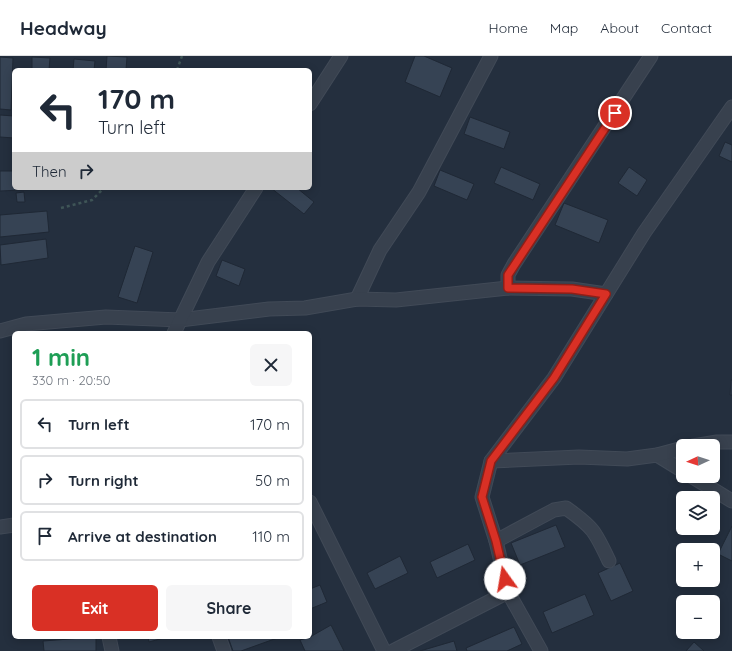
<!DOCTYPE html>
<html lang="en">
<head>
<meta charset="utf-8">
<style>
	body { margin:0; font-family:Quicksand,sans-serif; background:#f6f6f7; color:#1f2937; height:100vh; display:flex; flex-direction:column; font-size:15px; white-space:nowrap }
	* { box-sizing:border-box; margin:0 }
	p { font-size:13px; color:#747a83 }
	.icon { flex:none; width:22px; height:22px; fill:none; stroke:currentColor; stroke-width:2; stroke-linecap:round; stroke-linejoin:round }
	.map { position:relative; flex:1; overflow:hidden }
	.drawer { position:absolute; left:12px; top:275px; width:300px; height:308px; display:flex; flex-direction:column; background:#fff; border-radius:6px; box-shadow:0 2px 10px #0003 }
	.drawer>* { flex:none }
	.banner { position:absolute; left:12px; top:12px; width:300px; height:122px; border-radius:6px; box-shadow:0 2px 10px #0003; background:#fff; color:#1f2937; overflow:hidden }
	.needle { width:26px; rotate:267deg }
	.buttons { position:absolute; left:676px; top:383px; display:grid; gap:8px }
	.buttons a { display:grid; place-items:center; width:44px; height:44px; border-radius:6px; background:#fff; box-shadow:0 2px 10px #0003; font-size:20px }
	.pin { position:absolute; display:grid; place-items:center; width:34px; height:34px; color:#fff; margin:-17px; border:2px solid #fff; border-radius:50%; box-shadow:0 1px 4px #0007 }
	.me { position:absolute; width:44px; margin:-22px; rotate:347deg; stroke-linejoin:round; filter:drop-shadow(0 0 3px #0008) }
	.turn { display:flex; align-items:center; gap:14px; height:84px; padding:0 20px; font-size:18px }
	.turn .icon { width:52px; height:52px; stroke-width:2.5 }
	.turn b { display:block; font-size:28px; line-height:34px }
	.then { display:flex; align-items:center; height:38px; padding:0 20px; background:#0003; gap:8px; font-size:15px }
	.round { display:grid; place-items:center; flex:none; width:42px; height:42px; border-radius:6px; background:#f6f6f7 }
	.summary { display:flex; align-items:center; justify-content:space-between; height:68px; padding:0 20px }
	h1 { font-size:24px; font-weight:700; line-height:30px; color:#1e9e55 }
	.cta { display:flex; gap:8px; margin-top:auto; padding:8px 20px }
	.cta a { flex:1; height:46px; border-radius:6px; background:#d93025; color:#fff; font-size:16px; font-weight:700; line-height:46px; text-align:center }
	.cta a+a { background:#f6f6f7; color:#1f2937 }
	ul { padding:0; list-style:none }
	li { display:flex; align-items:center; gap:12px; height:50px; margin:0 8px 6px; padding:0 12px; border:2px solid #e0e1e3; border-radius:6px }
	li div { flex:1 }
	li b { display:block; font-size:15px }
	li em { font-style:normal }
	header { display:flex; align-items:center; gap:24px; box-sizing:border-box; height:56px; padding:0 20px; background:#fff; border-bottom:1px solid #e0e1e3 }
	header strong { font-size:19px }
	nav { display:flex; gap:22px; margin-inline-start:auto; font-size:14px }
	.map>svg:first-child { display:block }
	.building { fill:#364354; stroke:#1f2835 }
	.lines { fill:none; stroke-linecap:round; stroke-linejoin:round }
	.minor-casing { stroke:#414a57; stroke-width:15 }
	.path { stroke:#3f5557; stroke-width:2.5; stroke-dasharray:3 3; stroke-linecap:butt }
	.minor { stroke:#38414e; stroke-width:13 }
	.route-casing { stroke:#8d1f18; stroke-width:10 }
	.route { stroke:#d93025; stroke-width:7 }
</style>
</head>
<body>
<header>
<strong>Headway</strong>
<nav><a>Home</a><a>Map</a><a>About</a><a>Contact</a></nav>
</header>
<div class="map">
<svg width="732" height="595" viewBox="0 0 732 595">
	<rect width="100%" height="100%" fill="#242f3e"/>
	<g class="building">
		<path d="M 107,0 L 127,1 L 126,14 L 106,14 Z"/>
		<path d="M 415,0 L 424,0 L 452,12 L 440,41 L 405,26 Z"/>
		<path d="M 0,1 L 13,2 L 11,54 L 0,53 Z"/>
		<path d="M 32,1 L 50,2 L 49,14 L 32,14 Z"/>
		<path d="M 74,3 L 95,5 L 94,14 L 73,14 Z"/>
		<path d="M 0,59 L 14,60 L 14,82 L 0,81 Z"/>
		<path d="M 470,61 L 510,76 L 504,93 L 464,78 Z"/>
		<path d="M 725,86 L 732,89 L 732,106 L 719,100 Z"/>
		<path d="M 501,111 L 540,128 L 533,144 L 494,127 Z"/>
		<path d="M 629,111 L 647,124 L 637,140 L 618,127 Z"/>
		<path d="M 440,114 L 474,128 L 467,144 L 434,130 Z"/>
		<path d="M 0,115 L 14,115 L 14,132 L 43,133 L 0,135 Z"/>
		<path d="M 271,132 L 297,132 L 314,146 L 304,158 Z"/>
		<path d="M 24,136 L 25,146 L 17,146 L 16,137 Z"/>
		<path d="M 564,147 L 608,164 L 599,187 L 555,169 Z"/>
		<path d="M 47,155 L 49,176 L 0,181 L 0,159 Z"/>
		<path d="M 46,183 L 48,202 L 1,209 L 0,189 Z"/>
		<path d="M 135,190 L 153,196 L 137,247 L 118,241 Z"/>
		<path d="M 222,204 L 245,213 L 239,230 L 216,220 Z"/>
		<path d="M 731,324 L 732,324 L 732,339 L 730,339 Z"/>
		<path d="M 556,469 L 565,491 L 520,509 L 511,487 Z"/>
		<path d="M 732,470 L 732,505 L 718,498 Z"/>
		<path d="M 468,488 L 475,504 L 437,522 L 430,506 Z"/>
		<path d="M 400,500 L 408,517 L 375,533 L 367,517 Z"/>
		<path d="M 620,507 L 633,535 L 611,545 L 598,517 Z"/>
		<path d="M 320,529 L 327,546 L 310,553 L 310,533 Z"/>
		<path d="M 585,538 L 594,559 L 552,577 L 543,556 Z"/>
		<path d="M 331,569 L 344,595 L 305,595 L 300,584 L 310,581 Z"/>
		<path d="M 514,571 L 522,588 L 507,595 L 467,595 L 466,592 Z"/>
		<path d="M 96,581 L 96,595 L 44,595 L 43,585 Z"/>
		<path d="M 148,581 L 167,581 L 149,586 Z"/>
		<path d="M 228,581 L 280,581 L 241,595 L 233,595 Z"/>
		<path d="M 454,585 L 457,595 L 420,595 Z"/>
		<path d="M 694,586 L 704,595 L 686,595 Z"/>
	</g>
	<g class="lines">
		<defs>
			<g id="minor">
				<path d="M 310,48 L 341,0"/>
				<path d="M 508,232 L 508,219 L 514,208 L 651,0"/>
				<path d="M 357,243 L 380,194 L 419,136 L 491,0"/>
				<path d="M 0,275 L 26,268 L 106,261 L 180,264 L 269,253 L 305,252 L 357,243 L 396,244 L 508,232 L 572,233 L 606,238"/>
				<path d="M 174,277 L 208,206 L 256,132"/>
				<path d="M 693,390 L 717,386 L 732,386"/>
				<path d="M 657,399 L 683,415"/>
				<path d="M 491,405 L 579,401 L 627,403 L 657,399 L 683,392"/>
				<path d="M 691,420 L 732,445"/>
				<path d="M 310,446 L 384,595"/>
				<path d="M 0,471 L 14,469"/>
				<path d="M 496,485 L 554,454 L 566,452 C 593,471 595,475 609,505"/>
				<path d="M 508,536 L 541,595"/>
				<path d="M 109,581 L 112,595"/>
				<path d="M 219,581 L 224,595"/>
				<path d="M 393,595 L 508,536 L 496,485 L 482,441 L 491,405 L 554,322 L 644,177 L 732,51"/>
			</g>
		</defs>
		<use href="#minor" class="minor-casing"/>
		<g class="path">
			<path d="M 177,14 L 182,0"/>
			<path d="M 61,152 L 92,144 L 104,132"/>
		</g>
		<use href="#minor" class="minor"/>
	</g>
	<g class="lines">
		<defs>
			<path id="route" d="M 505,523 L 496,485 L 482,441 L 491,405 L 554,322 L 606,238 L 572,233 L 508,232 L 508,219 L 615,57"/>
		</defs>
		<use href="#route" class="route-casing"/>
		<use href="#route" class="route"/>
	</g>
</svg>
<div class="buttons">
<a><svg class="needle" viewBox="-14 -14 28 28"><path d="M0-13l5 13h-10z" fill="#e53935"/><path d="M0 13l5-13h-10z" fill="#747a83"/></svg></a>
<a><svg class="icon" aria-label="layers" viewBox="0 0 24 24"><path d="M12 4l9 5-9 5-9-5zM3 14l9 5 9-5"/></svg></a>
<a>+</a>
<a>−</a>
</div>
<div class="pin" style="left:615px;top:57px;background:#d93025"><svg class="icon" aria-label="arrive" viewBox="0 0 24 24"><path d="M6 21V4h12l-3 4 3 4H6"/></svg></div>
<svg class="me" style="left:505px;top:523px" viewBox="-20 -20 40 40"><circle r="19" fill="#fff"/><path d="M0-13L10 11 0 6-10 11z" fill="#d93025"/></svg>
<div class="banner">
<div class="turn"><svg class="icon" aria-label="left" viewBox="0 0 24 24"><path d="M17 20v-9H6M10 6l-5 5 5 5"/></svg><div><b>170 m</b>Turn left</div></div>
<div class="then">Then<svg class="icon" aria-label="right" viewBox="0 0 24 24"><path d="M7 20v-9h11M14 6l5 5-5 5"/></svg></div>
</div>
<section class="drawer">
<div class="summary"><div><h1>1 min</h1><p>330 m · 20:50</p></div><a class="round"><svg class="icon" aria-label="close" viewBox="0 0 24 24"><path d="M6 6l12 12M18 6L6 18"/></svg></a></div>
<ul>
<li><svg class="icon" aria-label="left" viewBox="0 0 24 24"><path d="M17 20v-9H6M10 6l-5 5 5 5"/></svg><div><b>Turn left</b></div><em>170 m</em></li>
<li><svg class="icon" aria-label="right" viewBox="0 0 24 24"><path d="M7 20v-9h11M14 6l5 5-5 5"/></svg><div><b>Turn right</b></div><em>50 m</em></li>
<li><svg class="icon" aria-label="arrive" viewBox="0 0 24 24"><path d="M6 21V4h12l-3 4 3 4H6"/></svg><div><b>Arrive at destination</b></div><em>110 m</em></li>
</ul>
<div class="cta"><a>Exit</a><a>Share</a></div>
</section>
</div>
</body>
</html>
